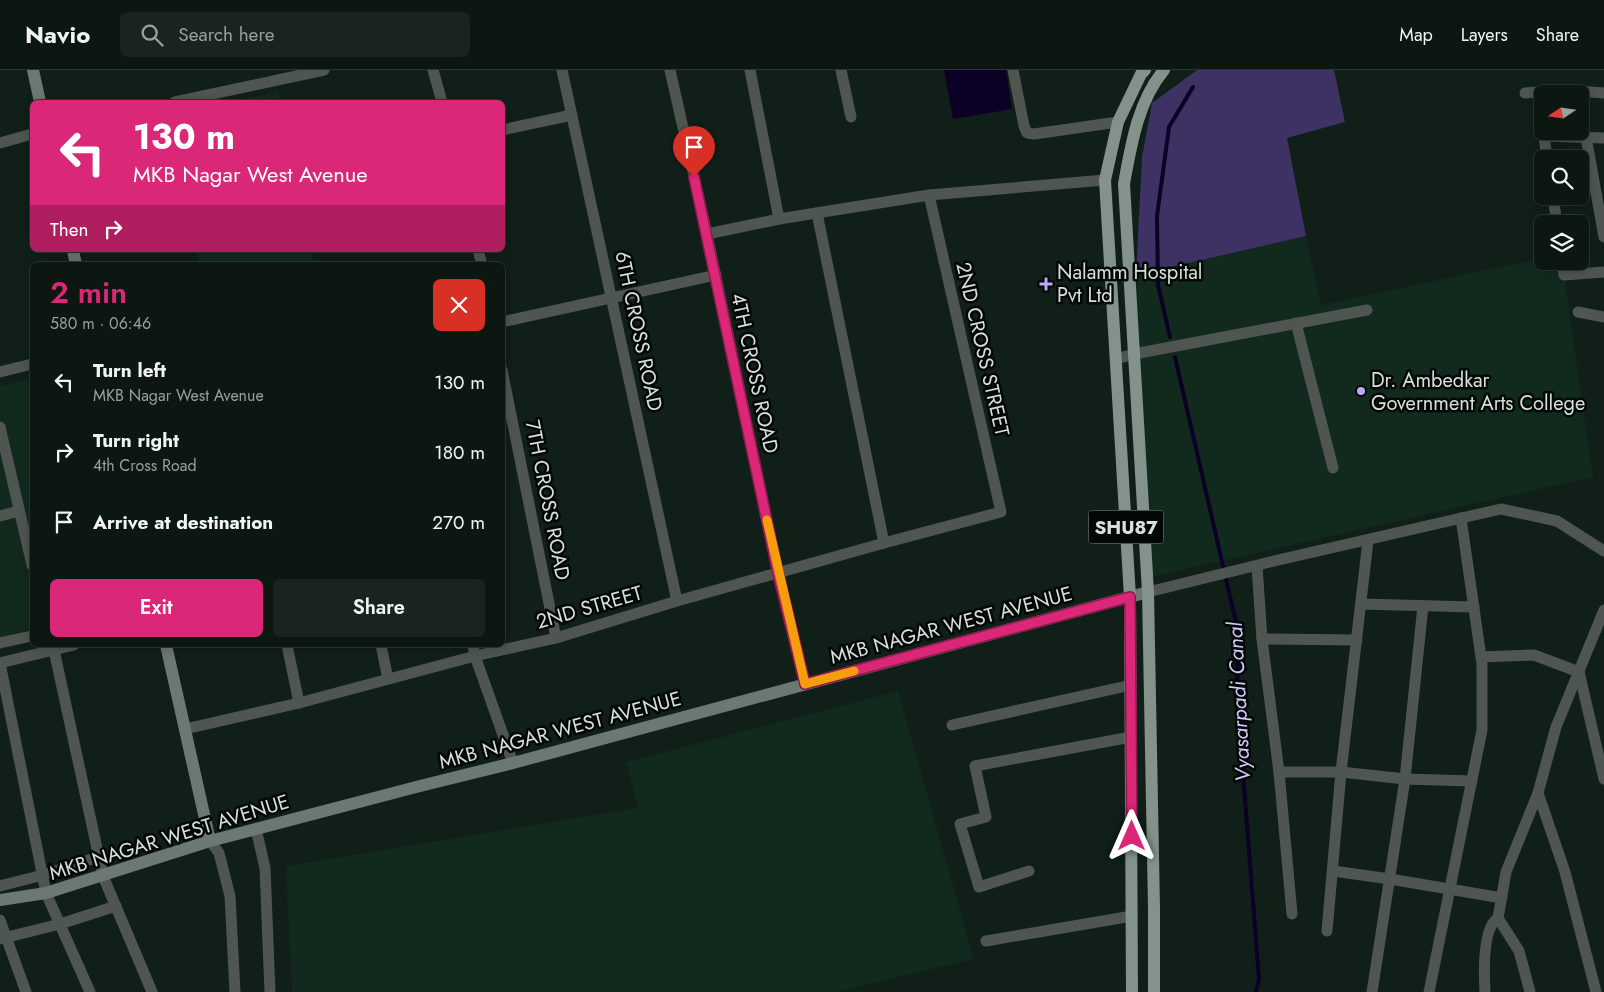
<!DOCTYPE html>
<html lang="en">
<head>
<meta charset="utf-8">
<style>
	body { margin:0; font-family:Jost,sans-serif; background:#1a241f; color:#f1f3f6; height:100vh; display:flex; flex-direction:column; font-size:19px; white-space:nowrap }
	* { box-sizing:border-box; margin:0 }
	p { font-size:16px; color:#9a9f9f }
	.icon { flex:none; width:28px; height:28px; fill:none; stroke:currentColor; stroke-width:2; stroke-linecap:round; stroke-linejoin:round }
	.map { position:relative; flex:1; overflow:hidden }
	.drawer { position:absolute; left:30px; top:192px; width:475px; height:385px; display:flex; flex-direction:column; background:#0c1711; border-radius:8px; box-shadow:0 2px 12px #0003,0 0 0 1px #2c3631 }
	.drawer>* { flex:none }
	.top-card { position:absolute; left:30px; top:30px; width:475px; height:152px; border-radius:8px; box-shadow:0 2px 12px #0003,0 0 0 1px #2c3631; background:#db2777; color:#fff; overflow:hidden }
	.needle { width:32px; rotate:257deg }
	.fabs { position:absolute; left:1534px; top:15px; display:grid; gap:10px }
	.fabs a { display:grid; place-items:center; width:55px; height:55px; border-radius:8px; background:#0c1711; box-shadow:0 2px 12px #0003,0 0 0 1px #2c3631; font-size:25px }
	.pin { position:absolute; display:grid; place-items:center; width:42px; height:42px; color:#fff; margin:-51px -21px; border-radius:50% 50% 50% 0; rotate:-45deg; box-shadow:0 0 5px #0007 }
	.pin .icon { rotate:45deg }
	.me { position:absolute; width:55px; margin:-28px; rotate:0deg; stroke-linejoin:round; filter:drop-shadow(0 0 4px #0008) }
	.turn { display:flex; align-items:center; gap:18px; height:105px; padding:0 20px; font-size:22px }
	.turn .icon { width:65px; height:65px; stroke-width:2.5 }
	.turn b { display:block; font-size:35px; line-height:42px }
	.then { display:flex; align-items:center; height:48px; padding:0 20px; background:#0003; gap:10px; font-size:19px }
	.round { display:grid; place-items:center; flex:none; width:52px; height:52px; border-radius:8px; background:#1a241f }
	.headline { display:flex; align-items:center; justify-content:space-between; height:85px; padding:0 20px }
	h1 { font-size:30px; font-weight:600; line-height:38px; color:#db2777 }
	.primary-button { display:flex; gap:10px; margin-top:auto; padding:10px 20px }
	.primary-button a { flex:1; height:58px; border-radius:8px; background:#db2777; color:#fff; font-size:20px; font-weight:600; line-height:58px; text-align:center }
	.primary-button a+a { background:#1a241f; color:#f1f3f6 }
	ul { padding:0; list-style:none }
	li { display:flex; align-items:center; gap:15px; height:70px; padding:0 20px }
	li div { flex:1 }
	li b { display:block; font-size:19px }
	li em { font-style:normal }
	header { display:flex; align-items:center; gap:30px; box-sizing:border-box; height:70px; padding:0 25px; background:#0c1711; border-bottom:1px solid #2c3631 }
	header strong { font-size:24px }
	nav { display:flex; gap:28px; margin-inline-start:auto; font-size:18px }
	.search { width:350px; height:45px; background:#1a241f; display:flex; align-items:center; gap:12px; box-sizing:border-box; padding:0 18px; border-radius:8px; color:#9a9f9f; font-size:19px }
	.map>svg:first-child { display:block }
	.built { fill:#12291e }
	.green { fill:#3e3264 }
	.water { fill:#0c0027 }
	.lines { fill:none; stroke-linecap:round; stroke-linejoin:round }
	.stream { stroke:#0c0027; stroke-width:4 }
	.minor { stroke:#4f5652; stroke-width:11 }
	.secondary { stroke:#6c7872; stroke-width:12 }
	.primary { stroke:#83928a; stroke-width:12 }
	.route-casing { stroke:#8e194d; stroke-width:12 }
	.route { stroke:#db2777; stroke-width:9 }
	.slow { stroke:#f59e0b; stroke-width:9 }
	.poi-dot { fill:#baaaf7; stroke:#030705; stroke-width:2 }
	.labels { text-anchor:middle; stroke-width:5; stroke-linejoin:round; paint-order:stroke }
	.shield { fill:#030705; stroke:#979f9b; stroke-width:1 }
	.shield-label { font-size:19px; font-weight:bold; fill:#d7e0db }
	.poi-label { font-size:20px; fill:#d7e0db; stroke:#030705; text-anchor:start }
	.street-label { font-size:20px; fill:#d7e0db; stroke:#030705 }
	.water-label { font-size:21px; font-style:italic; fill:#d2c9fb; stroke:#030705 }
</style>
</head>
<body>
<header>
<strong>Navio</strong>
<div class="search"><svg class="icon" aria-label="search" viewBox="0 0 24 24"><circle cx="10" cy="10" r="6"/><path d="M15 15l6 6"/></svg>Search here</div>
<nav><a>Map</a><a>Layers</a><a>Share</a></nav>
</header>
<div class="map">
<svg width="1604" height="922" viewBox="0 0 1604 922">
	<rect width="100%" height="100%" fill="#101f17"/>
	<g class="built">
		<path d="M 278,22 L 280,32 L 228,32 Z"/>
		<path d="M 1306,166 L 1321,235 L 1542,188 L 1542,191 L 1562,191 L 1593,407 L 1151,507 L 1136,205 Z"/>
		<path d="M 197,180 L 311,180 L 314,195 L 200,195 Z"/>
		<path d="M 32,308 L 32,566 L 0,573 L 0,316 Z"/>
		<path d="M 898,621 L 974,889 L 836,922 L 292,922 L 286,796 L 638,738 L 626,692 Z"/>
	</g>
	<path class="green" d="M 1197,0 L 1334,0 L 1345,52 L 1287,68 L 1306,166 L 1136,205 L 1142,87 L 1152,33 Z"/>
	<path class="water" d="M 944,0 L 1006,0 L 1012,39 L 953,49 Z"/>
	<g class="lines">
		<g class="stream">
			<path d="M 1170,267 L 1158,215 L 1157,146 L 1169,57 L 1193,17"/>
			<path d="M 1175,287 L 1238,561 L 1237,626 L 1259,909 L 1256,922"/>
		</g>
		<g class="minor">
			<path d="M 433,0 L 442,32"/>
			<path d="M 562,0 L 677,531"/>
			<path d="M 670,0 L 707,164 L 778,503 L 805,614"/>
			<path d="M 750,0 L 779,149"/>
			<path d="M 841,0 L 851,47"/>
			<path d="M 1013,0 L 1024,56 L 1027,63 L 1034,64 L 1118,52"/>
			<path d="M 1525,23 L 1564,20 L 1604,23"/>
			<path d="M 175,32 L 324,0"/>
			<path d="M 502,60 L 572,45"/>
			<path d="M 1586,67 L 1604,167"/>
			<path d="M 0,73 L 32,64"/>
			<path d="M 1547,89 L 1544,66 L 1604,68"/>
			<path d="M 1553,126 L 1557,154"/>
			<path d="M 817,143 L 884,473"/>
			<path d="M 707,164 L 779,149 L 929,125 L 1105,110"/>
			<path d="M 478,180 L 482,195"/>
			<path d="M 1562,191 L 1564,205 L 1604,202"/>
			<path d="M 1578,242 L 1604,247"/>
			<path d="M 502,252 L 716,205"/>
			<path d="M 1296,253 L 1333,398"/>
			<path d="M 1116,289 L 1134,284 L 1367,240"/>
			<path d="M 502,300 L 556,568"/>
			<path d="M 0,302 L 32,294"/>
			<path d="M 0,357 L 32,495"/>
			<path d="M 0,446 L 19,441"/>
			<path d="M 1257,496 L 1262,569 L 1279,702 L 1292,844"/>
			<path d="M 1148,522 L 1270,492 L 1501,439 L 1557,451 L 1604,481"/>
			<path d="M 1361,534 L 1474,537"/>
			<path d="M 1262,569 L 1357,570"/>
			<path d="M 0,573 L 32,566"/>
			<path d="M 287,575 L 299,633"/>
			<path d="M 381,575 L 388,609"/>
			<path d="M 473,575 L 475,586 L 513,693"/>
			<path d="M 54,580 L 103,806 L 152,922"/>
			<path d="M 1481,587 L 1534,585 L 1579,602 L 1604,709"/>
			<path d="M 0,593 L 46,823 L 90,922"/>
			<path d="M 0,593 L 74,575"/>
			<path d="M 952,655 L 1131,615"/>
			<path d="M 185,659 L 299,633 L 475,586 L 556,568 L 677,531 L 884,473 L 1001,442 L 929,125"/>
			<path d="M 1279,702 L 1341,702 L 1405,709 L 1472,711"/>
			<path d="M 1538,723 L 1565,802 L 1596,922"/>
			<path d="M 256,759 L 265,798 L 270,922"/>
			<path d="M 210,771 L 219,783 L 230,826 L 235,922"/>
			<path d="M 1029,801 L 979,817 L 960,754 L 986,747 L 975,696 L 1131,667"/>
			<path d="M 1333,801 L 1390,809 L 1502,828"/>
			<path d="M 0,816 L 43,805 L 98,787"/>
			<path d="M 1498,848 L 1519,881 L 1530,922"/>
			<path d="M 0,850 L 26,922"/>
			<path d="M 1327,861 L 1341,702 L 1368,471"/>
			<path d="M 0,869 L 60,854 L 116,836"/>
			<path d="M 986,871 L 1132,846"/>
			<path d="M 1372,922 L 1405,709 L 1423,536"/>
			<path d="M 1429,922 L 1482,660 L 1482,594 L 1461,448"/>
			<path d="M 1485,922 C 1484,904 1482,858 1498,848 L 1506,802 L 1538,723 L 1556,657 L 1604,540"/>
		</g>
		<g class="secondary">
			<path d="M 33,0 L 40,32"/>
			<path d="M 73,180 L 76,195"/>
			<path d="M 166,575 L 210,771"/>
			<path d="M 0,830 L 46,823 L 210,771 L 420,716 L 513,693 L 1148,522"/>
		</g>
		<g class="primary">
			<path d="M 1132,922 L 1130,527 L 1105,110 L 1118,52 L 1141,4 L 1145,0"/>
			<path d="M 1154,922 L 1154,838 L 1148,522 L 1124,114 C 1131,75 1138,31 1164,0"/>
		</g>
	</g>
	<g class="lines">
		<defs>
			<path id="route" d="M 694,107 L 778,503 L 805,614 L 1130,527 L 1132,766"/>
		</defs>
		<use href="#route" class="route-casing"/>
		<use href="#route" class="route"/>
		<path class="slow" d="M 767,450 L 805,614 L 854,601"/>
	</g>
	<g class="poi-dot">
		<path d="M1043.5 206.5h5v5h5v5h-5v5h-5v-5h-5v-5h5z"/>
		<circle cx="1361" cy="321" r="5"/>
	</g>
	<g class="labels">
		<rect class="shield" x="1088.5" y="440.5" width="75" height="33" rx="4"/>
		<g class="shield-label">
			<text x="1126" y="464">SHU87</text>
		</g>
		<g class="poi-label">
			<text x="1057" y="209">Nalamm Hospital<tspan x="1057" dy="23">Pvt Ltd</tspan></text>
			<text x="1371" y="317">Dr. Ambedkar<tspan x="1371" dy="23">Government Arts College</tspan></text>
		</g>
		<g class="street-label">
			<text transform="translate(639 261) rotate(78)" y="7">6TH CROSS ROAD</text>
			<text transform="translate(983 279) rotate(77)" y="7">2ND CROSS STREET</text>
			<text transform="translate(755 303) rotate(78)" y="7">4TH CROSS ROAD</text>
			<text transform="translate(548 430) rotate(79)" y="7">7TH CROSS ROAD</text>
			<text transform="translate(589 537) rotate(-16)" y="7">2ND STREET</text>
			<text transform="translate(951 555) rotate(-15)" y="7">MKB NAGAR WEST AVENUE</text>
			<text transform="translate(560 660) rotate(-15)" y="7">MKB NAGAR WEST AVENUE</text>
			<text transform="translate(169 767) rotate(-17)" y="7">MKB NAGAR WEST AVENUE</text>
		</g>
		<g class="water-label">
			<text transform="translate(1239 632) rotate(-93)" y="7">Vyasarpadi Canal</text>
		</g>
	</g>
</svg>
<div class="fabs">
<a><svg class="needle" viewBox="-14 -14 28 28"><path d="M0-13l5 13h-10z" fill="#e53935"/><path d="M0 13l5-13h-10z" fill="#9a9f9f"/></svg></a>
<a><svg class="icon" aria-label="search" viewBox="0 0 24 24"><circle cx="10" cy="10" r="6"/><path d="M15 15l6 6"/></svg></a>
<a><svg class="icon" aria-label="layers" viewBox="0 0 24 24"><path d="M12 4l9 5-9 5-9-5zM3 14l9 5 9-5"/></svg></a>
</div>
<div class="pin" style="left:694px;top:107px;background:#d93025"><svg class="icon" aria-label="arrive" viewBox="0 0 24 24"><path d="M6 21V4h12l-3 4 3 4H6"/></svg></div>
<svg class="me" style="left:1132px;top:766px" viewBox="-20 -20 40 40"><path d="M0-17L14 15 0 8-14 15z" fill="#db2777" stroke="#fff" stroke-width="4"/></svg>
<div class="top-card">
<div class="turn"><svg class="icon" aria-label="left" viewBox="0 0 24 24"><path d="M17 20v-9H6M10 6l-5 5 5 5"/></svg><div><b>130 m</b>MKB Nagar West Avenue</div></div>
<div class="then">Then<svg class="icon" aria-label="right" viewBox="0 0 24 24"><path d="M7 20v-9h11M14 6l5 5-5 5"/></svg></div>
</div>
<section class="drawer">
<div class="headline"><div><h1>2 min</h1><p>580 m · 06:46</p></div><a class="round" style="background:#d93025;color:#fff"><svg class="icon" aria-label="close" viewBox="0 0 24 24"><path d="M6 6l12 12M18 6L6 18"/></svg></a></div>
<ul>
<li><svg class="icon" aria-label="left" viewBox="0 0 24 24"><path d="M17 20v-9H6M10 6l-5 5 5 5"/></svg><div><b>Turn left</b><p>MKB Nagar West Avenue</p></div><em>130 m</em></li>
<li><svg class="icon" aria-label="right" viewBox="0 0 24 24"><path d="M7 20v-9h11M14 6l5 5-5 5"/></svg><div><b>Turn right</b><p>4th Cross Road</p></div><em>180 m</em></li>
<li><svg class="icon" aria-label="arrive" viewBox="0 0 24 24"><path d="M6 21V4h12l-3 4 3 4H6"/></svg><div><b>Arrive at destination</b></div><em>270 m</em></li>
</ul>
<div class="primary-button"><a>Exit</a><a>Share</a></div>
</section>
</div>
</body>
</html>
